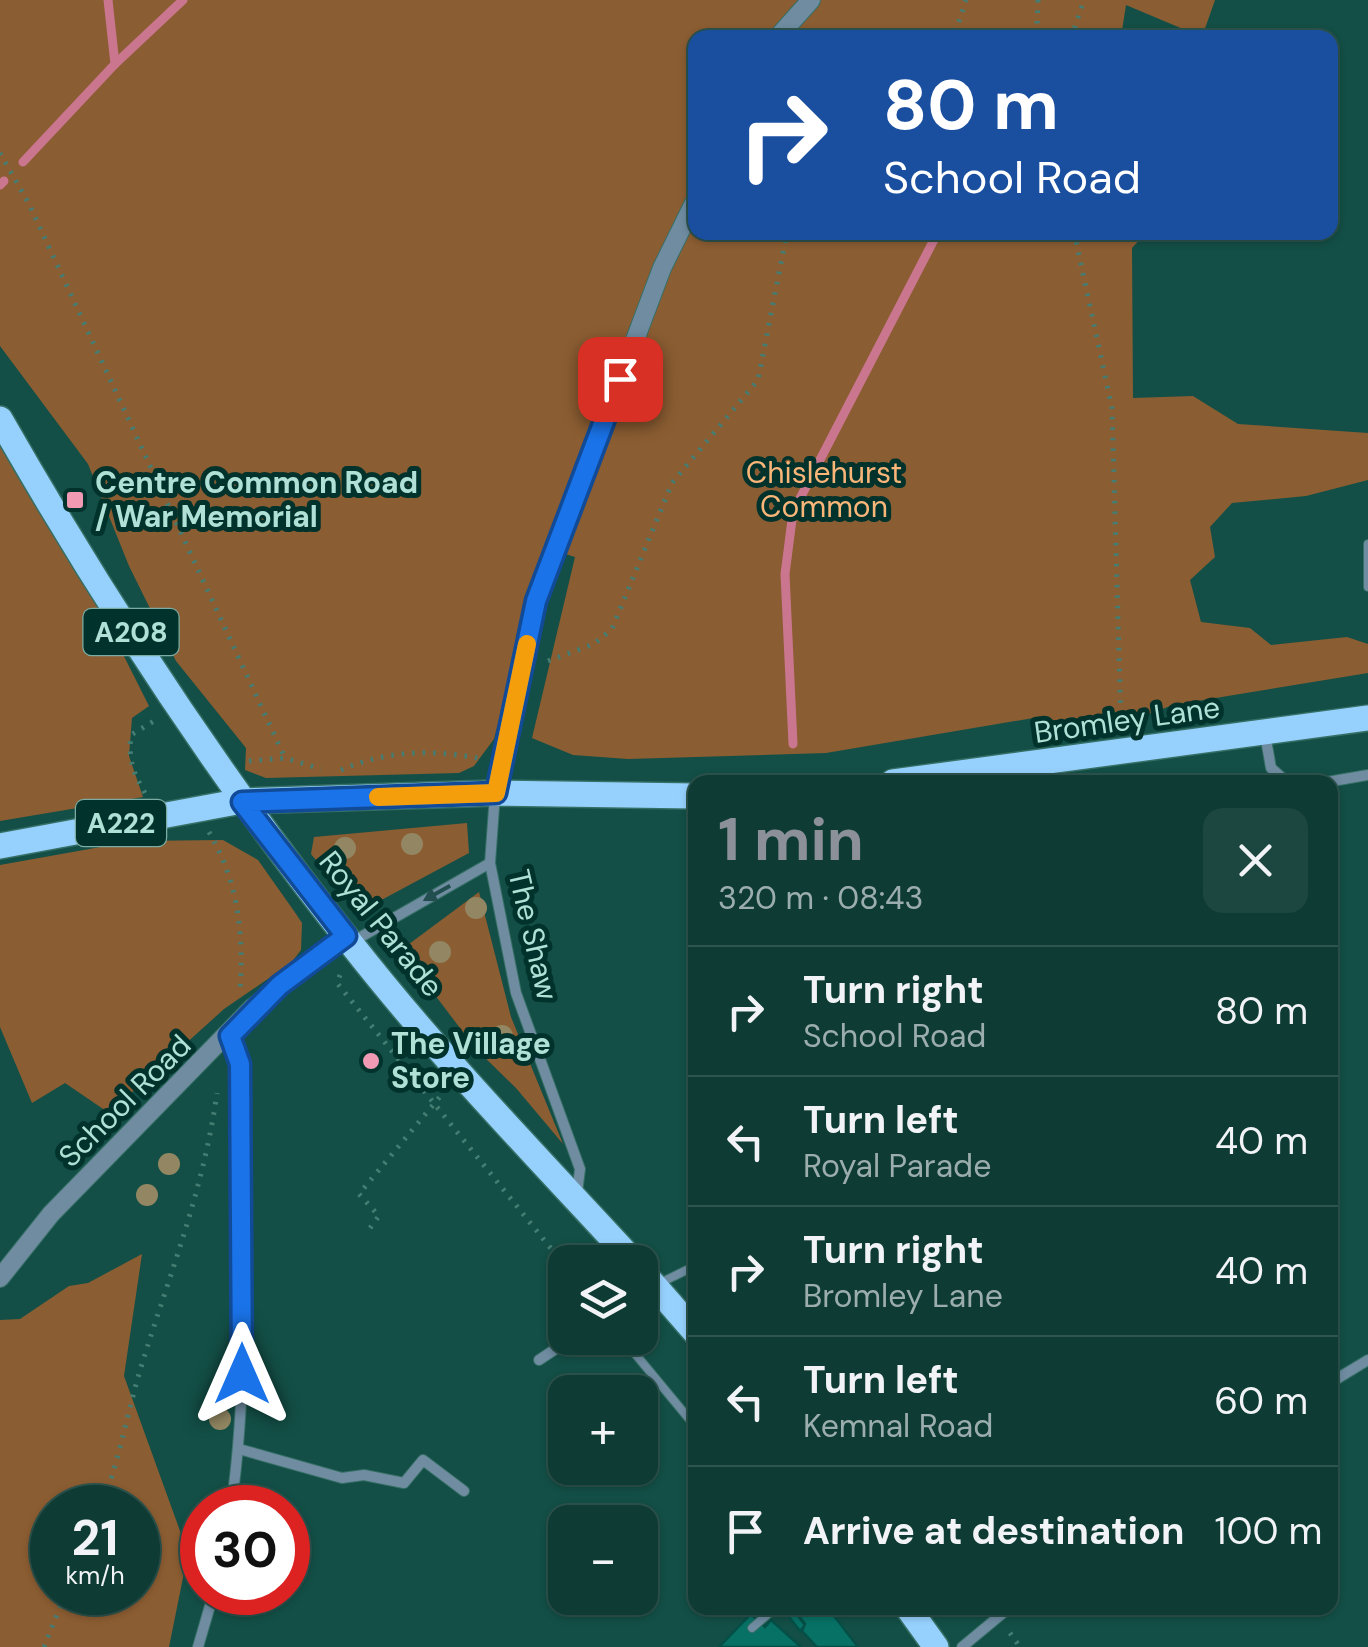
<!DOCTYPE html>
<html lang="en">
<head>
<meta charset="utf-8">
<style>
	body { margin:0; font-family:"DM Sans",sans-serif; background:#1c4640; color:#f1f3f6; height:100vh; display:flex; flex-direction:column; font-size:38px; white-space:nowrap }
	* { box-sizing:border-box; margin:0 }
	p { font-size:32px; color:#9badac }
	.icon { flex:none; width:55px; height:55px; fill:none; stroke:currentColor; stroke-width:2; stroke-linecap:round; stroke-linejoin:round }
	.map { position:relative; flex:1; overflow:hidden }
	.panel { position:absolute; left:688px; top:775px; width:650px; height:840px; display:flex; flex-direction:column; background:#0e3b34; border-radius:20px; box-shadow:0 2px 8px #0004,0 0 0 2px #2e554f }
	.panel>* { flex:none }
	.top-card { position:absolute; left:688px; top:30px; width:650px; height:210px; border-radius:20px; box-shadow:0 2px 8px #0004,0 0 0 2px #2e554f; background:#1a4fa0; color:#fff; overflow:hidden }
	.fabs { position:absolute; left:548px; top:1245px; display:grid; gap:20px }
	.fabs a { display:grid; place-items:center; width:110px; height:110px; border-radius:20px; background:#0e3b34; box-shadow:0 2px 8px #0004,0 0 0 2px #2e554f; font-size:50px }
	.speed { position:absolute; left:30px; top:1485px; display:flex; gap:20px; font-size:50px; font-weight:700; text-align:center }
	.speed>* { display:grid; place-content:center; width:130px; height:130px; border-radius:50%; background:#0e3b34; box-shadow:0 2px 8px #0004,0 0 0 2px #2e554f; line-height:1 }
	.speed small { font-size:25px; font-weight:400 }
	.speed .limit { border:15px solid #d22; background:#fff; color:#111 }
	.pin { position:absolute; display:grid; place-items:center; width:85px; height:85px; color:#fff; margin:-42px; border-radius:20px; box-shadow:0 5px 15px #0006 }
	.me { position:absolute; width:110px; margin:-55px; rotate:0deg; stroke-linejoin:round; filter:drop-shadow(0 0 8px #0008) }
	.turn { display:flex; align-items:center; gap:35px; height:210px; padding:0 30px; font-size:45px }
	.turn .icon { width:130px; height:130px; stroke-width:2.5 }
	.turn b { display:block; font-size:70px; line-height:85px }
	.round { display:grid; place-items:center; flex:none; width:105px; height:105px; border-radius:20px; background:#1c4640 }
	.overview { display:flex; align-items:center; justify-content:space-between; height:170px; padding:0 30px }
	h1 { font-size:60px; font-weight:700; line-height:75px; color:#8c9099 }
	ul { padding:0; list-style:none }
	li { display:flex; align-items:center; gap:30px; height:130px; padding:0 30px; border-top:2px solid #2e554f }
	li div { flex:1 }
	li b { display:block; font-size:38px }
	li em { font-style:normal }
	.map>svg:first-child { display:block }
	.green { fill:#8b5d32; fill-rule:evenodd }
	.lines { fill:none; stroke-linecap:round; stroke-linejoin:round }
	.stream { stroke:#ca768f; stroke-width:9 }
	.building { fill:#077165; stroke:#054f47; stroke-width:2.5 }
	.service-casing { stroke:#366f66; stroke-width:10 }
	.minor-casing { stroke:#366f66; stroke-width:12 }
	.tertiary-casing { stroke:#366f66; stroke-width:20 }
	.primary-casing { stroke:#366f66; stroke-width:28 }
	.path { stroke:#457d73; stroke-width:5; stroke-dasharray:2.5 8; stroke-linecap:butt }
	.service { stroke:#6f8ca1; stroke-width:8 }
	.minor { stroke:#6f8ca1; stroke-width:10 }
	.tertiary { stroke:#6f8ca1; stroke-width:18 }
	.primary { stroke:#96d1fd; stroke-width:25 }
	.tree { fill:#928762 }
	.oneway { fill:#224e4f }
	.route-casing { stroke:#114b97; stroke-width:25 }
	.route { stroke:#1a73e8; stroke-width:18 }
	.slow { stroke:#f59e0b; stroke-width:18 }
	.poi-dot { fill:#f19ab3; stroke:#01332c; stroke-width:4 }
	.labels { text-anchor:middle; stroke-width:10; stroke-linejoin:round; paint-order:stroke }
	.shield { fill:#01332c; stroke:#7caca3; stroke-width:2.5 }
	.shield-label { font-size:28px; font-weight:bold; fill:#b0e0d6 }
	.park-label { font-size:30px; fill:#fab579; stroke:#01332c }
	.poi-label { font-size:30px; font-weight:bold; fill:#b0e0d6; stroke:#01332c; text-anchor:start }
	.street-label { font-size:30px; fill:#b0e0d6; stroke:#01332c }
</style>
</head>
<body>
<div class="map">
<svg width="1368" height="1647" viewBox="0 0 1368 1647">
	<rect width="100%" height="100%" fill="#134f46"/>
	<g class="green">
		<path d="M 0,0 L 1215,0 L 1202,37 L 1126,5 L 1121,37 L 780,38 L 776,30 L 763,37 L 695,38 L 695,232 L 1146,233 L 1132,248 L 1133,398 L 1193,396 L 1238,424 L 1368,433 L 1368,480 L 1306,496 L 1232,503 L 1210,527 L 1215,557 L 1190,580 L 1201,622 L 1250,628 L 1271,645 L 1347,637 L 1368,644 L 1368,673 L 1173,705 L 1086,737 L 1039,717 L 826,753 L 628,759 L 573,755 L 532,738 L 575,557 L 552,550 L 524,623 L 494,739 L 474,766 L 459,773 L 266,778 L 245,770 L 246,748 L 176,661 L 129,566 L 88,464 L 0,346 Z"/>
		<path d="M 0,437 L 65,539 L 149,706 L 132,718 L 129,756 L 143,797 L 0,821 Z"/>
		<path d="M 467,823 L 469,853 L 359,912 L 311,854 L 314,837 Z"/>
		<path d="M 223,840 L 258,860 L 294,911 L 302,923 L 301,950 L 291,963 L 224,1009 L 109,1113 L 65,1083 L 32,1103 L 0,1027 L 0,865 L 134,841 Z"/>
		<path d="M 479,892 L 511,1017 L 563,1144 L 516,1088 L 475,1048 L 401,950 Z"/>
		<path d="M 142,1254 L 124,1376 L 188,1553 L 169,1647 L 0,1647 L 0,1320 L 20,1319 L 69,1286 L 88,1283 ZM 52,1508 L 138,1508 L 138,1592 L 52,1592 Z"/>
	</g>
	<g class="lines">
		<g class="stream">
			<path d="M 115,64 L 183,0"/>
			<path d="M 23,162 L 115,64 L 108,0"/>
			<path d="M 0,185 L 4,181"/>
			<path d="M 793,744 L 785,574 L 793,512 L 938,232"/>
		</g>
	</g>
	<g class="building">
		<path d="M 782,1608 L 792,1608 L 805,1625 L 803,1628 L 800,1631 Z"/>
		<path d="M 793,1608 L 828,1608 L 858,1647 L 817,1647 L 802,1631 L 805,1624 Z"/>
		<path d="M 751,1614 L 765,1627 L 771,1620 L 801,1647 L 719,1647 Z"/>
	</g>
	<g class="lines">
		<defs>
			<g id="service">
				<path d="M 1368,544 L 1368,587"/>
				<path d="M 660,1283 L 695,1266"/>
				<path d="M 622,1338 L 695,1426"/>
				<path d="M 752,1628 L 775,1608"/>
			</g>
			<g id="minor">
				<path d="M 1265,734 L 1271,768 L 1287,782"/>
				<path d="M 1327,782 L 1368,775"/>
				<path d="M 495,794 L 490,863 L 516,993 L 580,1169 L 577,1193"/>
				<path d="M 352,942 L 490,863"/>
				<path d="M 230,1036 L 239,1064 C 240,1211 252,1362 231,1508"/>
				<path d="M 539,1360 L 572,1338"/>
				<path d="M 1330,1383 L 1368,1360"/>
				<path d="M 239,1449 L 342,1478 L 364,1475 L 404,1483 L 423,1460 L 464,1491"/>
				<path d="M 198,1647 L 214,1592"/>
				<path d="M 962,1647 L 1009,1608"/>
			</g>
			<g id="tertiary">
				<path d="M 777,38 L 811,0"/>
				<path d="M 496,793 L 537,601 L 662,268 L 695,201"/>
				<path d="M 0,1278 L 51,1214 L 252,1008 L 346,936"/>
			</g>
			<g id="primary">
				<path d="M 0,419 C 105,603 222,781 353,946 C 440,1057 539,1159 634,1262"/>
				<path d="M 893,782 L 1368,718"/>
				<path d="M 0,846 L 242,801 L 496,793 L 695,796"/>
				<path d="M 640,1269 L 695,1332"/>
				<path d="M 908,1608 L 936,1647"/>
			</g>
		</defs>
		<use href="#service" class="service-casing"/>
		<use href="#minor" class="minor-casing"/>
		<use href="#tertiary" class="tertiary-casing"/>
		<use href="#primary" class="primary-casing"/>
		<g class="path">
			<path d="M 1038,0 L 1037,25 L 1044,38"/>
			<path d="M 946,38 L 957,27 L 966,0"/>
			<path d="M 1071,38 L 1084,0"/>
			<path d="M 0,153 L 29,204 L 285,758"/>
			<path d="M 1074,232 L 1112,408 L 1121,725"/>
			<path d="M 548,661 L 594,644 L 612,629 L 672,483 L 758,380 L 787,232"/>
			<path d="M 249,761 L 285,758 L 321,769"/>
			<path d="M 341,770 C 386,750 435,749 482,759"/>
			<path d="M 145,793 C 133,773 128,758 131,735 L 154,721"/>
			<path d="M 209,832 C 238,882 244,932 240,989"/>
			<path d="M 340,975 L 337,983 L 565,1266"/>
			<path d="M 370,1228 L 379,1216 L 359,1194 L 443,1093"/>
			<path d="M 101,1508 C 119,1461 127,1414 141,1367 C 170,1273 203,1192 217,1093"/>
			<path d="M 1010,1633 L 1020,1647"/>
			<path d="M 44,1647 L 66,1592"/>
		</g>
		<use href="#service" class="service"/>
		<use href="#minor" class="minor"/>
		<use href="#tertiary" class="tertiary"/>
		<use href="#primary" class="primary"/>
	</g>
	<g class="tree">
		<circle cx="412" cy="844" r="11"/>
		<circle cx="345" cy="848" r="11"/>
		<circle cx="476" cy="908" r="11"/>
		<circle cx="440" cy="952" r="11"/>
		<circle cx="502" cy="1036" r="11"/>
		<circle cx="169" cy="1164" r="11"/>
		<circle cx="147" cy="1195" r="11"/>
		<circle cx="220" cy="1419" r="11"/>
	</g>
	<defs><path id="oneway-solid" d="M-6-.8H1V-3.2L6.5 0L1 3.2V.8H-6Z" transform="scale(2.5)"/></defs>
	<use class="oneway" href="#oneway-solid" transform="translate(437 893) rotate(151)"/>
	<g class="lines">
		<defs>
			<path id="route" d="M 242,1374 L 240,1064 L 230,1036 L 280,985 L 346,936 L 242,802 L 496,793 L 536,601 L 620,379"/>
		</defs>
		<use href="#route" class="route-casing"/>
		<use href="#route" class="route"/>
		<path class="slow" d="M 378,797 L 496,793 L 527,644"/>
	</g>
	<g class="poi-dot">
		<rect x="65" y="490" width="20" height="20" rx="5"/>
		<circle cx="371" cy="1061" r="10"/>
	</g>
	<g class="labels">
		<g class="shield">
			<rect x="83.5" y="609" width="95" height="46" rx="8"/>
			<rect x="76" y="800" width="90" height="46" rx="8"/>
		</g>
		<g class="shield-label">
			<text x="131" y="642">A208</text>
			<text x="121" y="833">A222</text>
		</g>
		<g class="park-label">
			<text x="824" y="483">Chislehurst<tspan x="824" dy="34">Common</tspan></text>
		</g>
		<g class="poi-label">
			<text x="95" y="493">Centre Common Road<tspan x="95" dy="34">/ War Memorial</tspan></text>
			<text x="391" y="1054">The Village<tspan x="391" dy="34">Store</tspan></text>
		</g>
		<g class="street-label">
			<text transform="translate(1127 720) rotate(-8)" y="10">Bromley Lane</text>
			<text transform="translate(381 924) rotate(51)" y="10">Royal Parade</text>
			<text transform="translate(533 935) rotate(77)" y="10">The Shaw</text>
			<text transform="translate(125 1101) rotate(-45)" y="10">School Road</text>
		</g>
	</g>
</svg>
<div class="fabs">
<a><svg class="icon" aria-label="layers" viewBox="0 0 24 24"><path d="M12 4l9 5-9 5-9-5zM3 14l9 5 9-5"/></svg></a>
<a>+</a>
<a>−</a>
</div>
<div class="speed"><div>21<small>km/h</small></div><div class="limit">30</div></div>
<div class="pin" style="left:620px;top:379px;background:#d93025"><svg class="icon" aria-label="arrive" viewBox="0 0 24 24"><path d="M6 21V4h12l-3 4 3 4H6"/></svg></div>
<svg class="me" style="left:242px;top:1374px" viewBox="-20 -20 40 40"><path d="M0-17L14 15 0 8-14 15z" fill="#1a73e8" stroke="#fff" stroke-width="4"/></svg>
<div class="top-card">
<div class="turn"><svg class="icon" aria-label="right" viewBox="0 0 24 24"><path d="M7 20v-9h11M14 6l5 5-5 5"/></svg><div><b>80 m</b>School Road</div></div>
</div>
<section class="panel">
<div class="overview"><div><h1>1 min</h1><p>320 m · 08:43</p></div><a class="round"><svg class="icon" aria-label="close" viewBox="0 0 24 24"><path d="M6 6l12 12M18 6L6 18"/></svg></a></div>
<ul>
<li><svg class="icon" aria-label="right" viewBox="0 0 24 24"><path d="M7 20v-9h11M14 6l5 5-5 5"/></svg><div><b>Turn right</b><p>School Road</p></div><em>80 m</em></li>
<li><svg class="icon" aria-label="left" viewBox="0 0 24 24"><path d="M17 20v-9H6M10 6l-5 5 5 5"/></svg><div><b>Turn left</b><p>Royal Parade</p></div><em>40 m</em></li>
<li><svg class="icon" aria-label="right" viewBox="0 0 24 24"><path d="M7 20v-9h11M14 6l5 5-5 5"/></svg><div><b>Turn right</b><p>Bromley Lane</p></div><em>40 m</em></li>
<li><svg class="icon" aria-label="left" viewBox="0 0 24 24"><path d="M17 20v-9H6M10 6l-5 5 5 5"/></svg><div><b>Turn left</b><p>Kemnal Road</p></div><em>60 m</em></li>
<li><svg class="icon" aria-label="arrive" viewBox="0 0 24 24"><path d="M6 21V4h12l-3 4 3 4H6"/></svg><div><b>Arrive at destination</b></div><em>100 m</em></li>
</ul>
</section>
</div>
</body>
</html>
